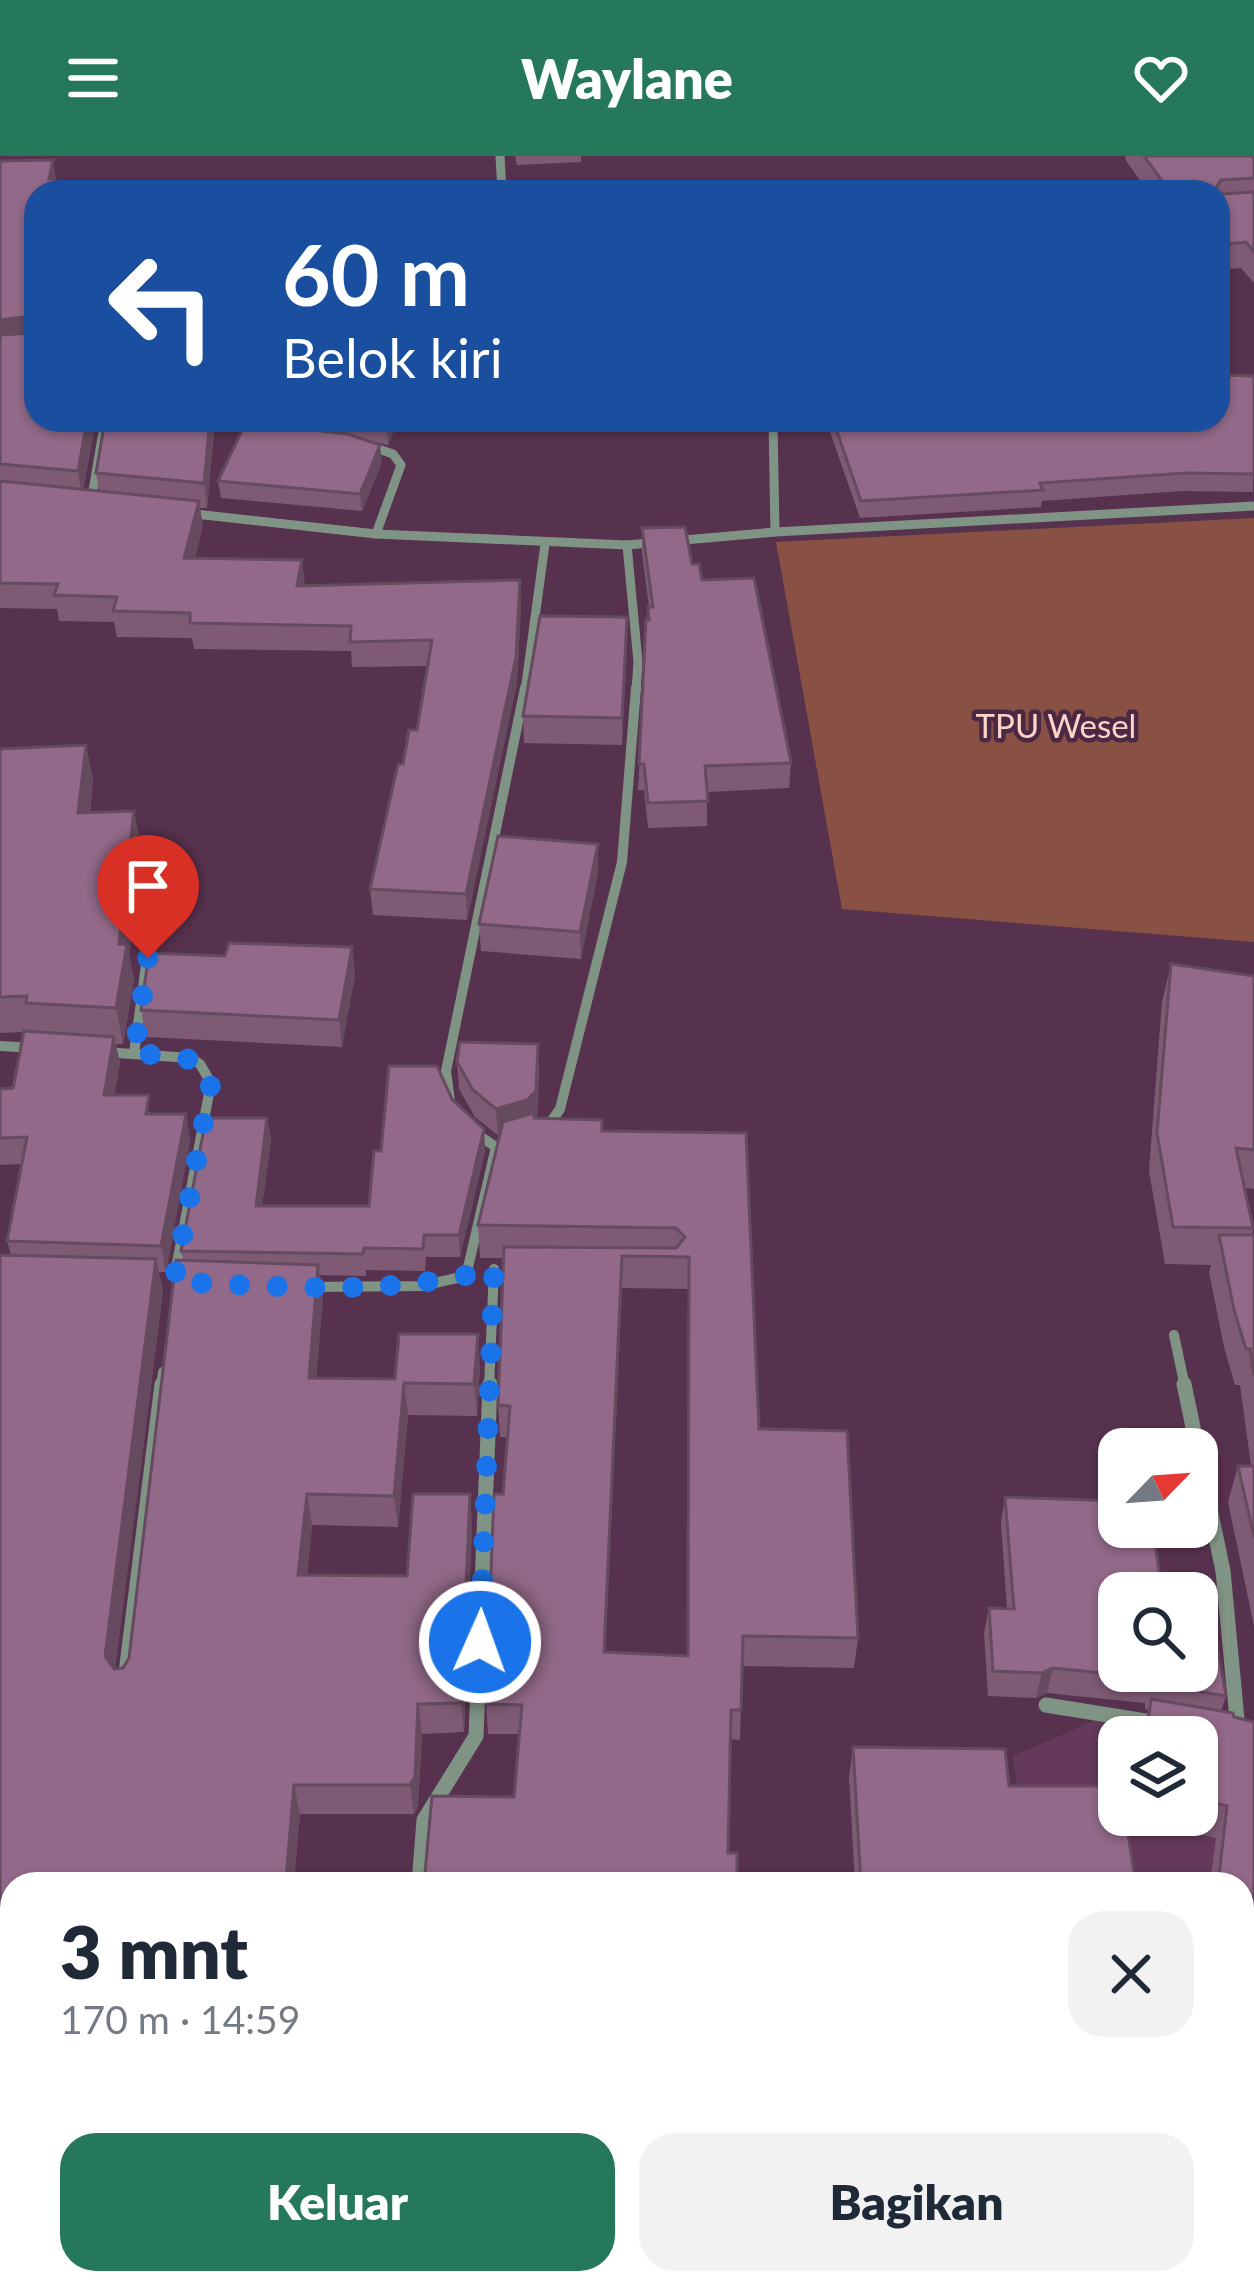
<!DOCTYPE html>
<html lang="id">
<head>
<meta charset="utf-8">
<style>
	body { margin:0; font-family:Lato,sans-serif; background:#f2f2f3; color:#1f2937; height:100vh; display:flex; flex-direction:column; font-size:45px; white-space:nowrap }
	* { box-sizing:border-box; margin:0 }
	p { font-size:39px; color:#747a83 }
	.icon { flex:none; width:66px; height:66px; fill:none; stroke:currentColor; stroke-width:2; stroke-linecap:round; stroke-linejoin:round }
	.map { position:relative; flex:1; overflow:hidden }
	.side { position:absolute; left:0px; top:1716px; width:1254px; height:423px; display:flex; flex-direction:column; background:#fff; border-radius:36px 36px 0 0; box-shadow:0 3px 9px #0004 }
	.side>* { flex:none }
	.hud { position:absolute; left:24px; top:24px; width:1206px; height:252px; border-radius:36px; box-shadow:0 3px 9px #0004; background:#1a4fa0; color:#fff; overflow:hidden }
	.needle { width:78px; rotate:65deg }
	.fabs { position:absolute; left:1098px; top:1272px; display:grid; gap:24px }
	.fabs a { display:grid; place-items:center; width:120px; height:120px; border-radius:24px; background:#fff; box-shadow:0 3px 9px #0004; font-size:60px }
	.pin { position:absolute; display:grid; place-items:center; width:102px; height:102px; color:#fff; margin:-123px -51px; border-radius:50% 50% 50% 0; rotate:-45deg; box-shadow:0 0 12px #0007 }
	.pin .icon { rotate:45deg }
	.me { position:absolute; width:132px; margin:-66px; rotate:2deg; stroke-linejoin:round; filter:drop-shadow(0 0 9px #0008) }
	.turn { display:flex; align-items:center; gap:42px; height:252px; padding:0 60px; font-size:54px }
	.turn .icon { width:156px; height:156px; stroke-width:2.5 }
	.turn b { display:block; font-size:84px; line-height:102px }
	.round { display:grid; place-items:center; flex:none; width:126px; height:126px; border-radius:36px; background:#f2f2f3 }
	.headline { display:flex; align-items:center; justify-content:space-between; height:204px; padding:0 60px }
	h1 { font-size:72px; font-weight:800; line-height:90px }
	.primary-button { display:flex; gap:24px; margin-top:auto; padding:24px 60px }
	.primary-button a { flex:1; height:138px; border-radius:36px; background:#25785a; color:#fff; font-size:48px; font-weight:800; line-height:138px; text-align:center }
	.primary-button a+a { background:#f2f2f3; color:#1f2937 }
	header { display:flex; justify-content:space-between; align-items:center; height:156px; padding:0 60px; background:#25785a; color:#fff; font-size:54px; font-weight:800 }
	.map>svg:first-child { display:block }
	.built { fill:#64395b }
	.green { fill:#885143 }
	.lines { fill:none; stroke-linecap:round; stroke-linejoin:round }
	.street-far2 { stroke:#809486; stroke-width:9 }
	.street-far1 { stroke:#809486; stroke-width:10 }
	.street { stroke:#809486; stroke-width:15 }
	.primary { fill:#bde7cb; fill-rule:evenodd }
	.wall { fill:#7e5a75; fill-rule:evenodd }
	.shaded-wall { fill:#664a5f }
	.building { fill:#926988; stroke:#664a5f; stroke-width:3; fill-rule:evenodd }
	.route { stroke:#1a73e8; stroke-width:21; stroke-dasharray:0 37.8 }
	.labels { text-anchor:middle; stroke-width:9; stroke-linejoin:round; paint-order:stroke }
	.park-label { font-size:33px; fill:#fdd3c7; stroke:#4b2844 }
</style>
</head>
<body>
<header><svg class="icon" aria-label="menu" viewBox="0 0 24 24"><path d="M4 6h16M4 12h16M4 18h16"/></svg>Waylane<svg class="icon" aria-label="heart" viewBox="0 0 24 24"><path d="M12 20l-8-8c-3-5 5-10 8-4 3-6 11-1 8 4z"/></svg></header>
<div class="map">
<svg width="1254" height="2137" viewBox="0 0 1254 2137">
	<rect width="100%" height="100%" fill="#57324e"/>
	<path class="built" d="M 1100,1562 L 1184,1581 L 1119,1581 L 1119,1659 L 1197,1659 L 1254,1597 L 1242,2127 L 1242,1728 L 1030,1728 L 1013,1600 Z"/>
	<path class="green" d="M 1254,362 L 1254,786 L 842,753 L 776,386 Z"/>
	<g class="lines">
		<g class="street-far2">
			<path d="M 500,0 L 502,36"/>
			<path d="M 773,264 L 775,376"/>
			<path d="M 316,285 L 323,264"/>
			<path d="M 370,290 L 393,298 L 401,309 L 376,378"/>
			<path d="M 91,346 L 105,264"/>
			<path d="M 186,357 L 376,378 L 627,389 L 775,376 L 1254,350"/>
			<path d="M 627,389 L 638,506 L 636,535"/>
			<path d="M 525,535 L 545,388"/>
		</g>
		<g class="street-far1">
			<path d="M 0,890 L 35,892"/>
			<path d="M 103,896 L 190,902 L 200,908 L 211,927 L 175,1118"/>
			<path d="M 134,898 L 147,802"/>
			<path d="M 450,945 L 446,915 L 525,532"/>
			<path d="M 545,974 L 560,953 L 622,706 L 636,532"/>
			<path d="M 307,1131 L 421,1130 L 466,1120 L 496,991 L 472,975"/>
			<path d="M 1174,1179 L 1185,1231"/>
			<path d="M 161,1231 L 163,1216"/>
			<path d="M 489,1231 L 494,1113"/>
		</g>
		<g class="street">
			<path d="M 1184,1228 L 1223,1415 L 1238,1574"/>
			<path d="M 126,1517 L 162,1228"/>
			<path d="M 1046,1549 L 1158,1567"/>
			<path d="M 419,1728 L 424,1664 L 476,1580 L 490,1228"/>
			<path d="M 861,2127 L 862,2137"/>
			<path d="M 274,2137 L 277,2127"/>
		</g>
		<g class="primary">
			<path d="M 0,1977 L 12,1981 L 12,2021 L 0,2017 Z"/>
			<path d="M 347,2127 L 412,2127 L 416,2137 L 352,2137 Z"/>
		</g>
	</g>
	<g class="wall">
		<path d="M 515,0 L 584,0 L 581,0 L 581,6 L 517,9 Z"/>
		<path d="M 1126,0 L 1254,0 L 1254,127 L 1241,112 L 1218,114 L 1218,36 L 1148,36 L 1125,3 Z"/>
		<path d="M 0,5 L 57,28 L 36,36 L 36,264 L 96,264 L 83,334 L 99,335 L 96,317 L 105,264 L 215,264 L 207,352 L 200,352 L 203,370 L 195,402 L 305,430 L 521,449 L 517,526 L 467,764 L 373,759 L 370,733 L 403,608 L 417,574 L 428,510 L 352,511 L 351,495 L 194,493 L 192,482 L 117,481 L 114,466 L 59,465 L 57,453 L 0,452 Z"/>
		<path d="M 1254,220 L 1253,336 L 1182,335 L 1042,345 L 1041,351 L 860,362 L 826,264 L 1218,264 Z"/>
		<path d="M 257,264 L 314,264 L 311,272 L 264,268 L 342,277 L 329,274 L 328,264 L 398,264 L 388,289 L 359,282 L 382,306 L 362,355 L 221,342 L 218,325 L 257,268 Z"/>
		<path d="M 642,372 L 692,408 L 702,424 L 791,607 L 789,632 L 707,636 L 707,670 L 648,672 L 644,634 L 638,634 L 649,451 L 642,397 Z"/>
		<path d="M 627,488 L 622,589 L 524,587 L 523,560 Z"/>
		<path d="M 86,589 L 93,624 L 90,657 L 134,655 L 141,690 L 129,798 L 134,824 L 123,888 L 116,888 L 120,907 L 114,939 L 153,958 L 186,958 L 190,985 L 166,1116 L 159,1116 L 163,1135 L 115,1513 L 123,1512 L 129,1502 L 183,1104 L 181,1095 L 267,962 L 271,984 L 262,1050 L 369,1050 L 381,995 L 452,943 L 484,973 L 485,995 L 460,1101 L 426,1101 L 425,1115 L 366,1114 L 366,1120 L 320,1119 L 323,1141 L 316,1222 L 395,1223 L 480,1210 L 477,1260 L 408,1259 L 398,1371 L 312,1369 L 307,1419 L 407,1420 L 470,1338 L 472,1369 L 464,1576 L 422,1578 L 418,1650 L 414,1658 L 300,1658 L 294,1723 L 396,1723 L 397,1728 L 12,1728 L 12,1879 L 0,1878 L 0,1099 L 11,1099 L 7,1085 L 22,1008 L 0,1009 L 0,933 L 13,932 L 24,876 L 0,877 L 0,593 Z"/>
		<path d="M 598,688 L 598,715 L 581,803 L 481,795 L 479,768 Z"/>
		<path d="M 352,791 L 355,818 L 342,891 L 146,881 L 141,854 L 225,800 Z"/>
		<path d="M 1171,808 L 1254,820 L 1254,1033 L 1245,1032 L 1253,1072 L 1252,1079 L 1254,1079 L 1254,1470 L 1228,1346 L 1238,1310 L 1251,1310 L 1240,1229 L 1235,1229 L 1224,1191 L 1209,1116 L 1211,1109 L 1165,1108 L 1149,1015 L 1162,846 Z"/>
		<path d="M 538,888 L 539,915 L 537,962 L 602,975 L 746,977 L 759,1273 L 858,1482 L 854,1512 L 742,1510 L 740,1584 L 730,1583 L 728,1697 L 514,1641 L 520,1578 L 488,1578 L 486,1548 L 507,1281 L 500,1281 L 498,1249 L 503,1102 L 480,1102 L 478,1069 L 499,980 L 475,961 L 459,933 L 457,906 ZM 622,1132 L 688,1133 L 688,1500 L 605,1496 Z"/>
		<path d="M 1005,1341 L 1119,1437 L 1226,1540 L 1221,1555 L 1234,1561 L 1254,1566 L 1254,2137 L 931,2137 L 929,2127 L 1242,2127 L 1242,1728 L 1210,1728 L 1216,1682 L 1129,1662 L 1130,1659 L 1197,1659 L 1197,1581 L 1141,1581 L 1148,1554 L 1145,1553 L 1145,1547 L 1047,1537 L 1036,1542 L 988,1540 L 984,1477 L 989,1452 L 1007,1453 L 1001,1367 Z"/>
		<path d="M 853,1591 L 1009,1630 L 1136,1728 L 855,1728 L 849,1621 Z"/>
		<path d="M 743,2127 L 850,2127 L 849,2134 L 797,2137 L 744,2137 Z"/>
	</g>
	<g class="shaded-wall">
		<path d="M 53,4 L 57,28 L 56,32 L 49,23 Z"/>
		<path d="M 31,160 L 35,184 L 0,189 L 0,164 Z"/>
		<path d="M 87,264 L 96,264 L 82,340 L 78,315 Z"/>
		<path d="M 210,264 L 215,264 L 207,352 L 204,327 Z"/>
		<path d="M 390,264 L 398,264 L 388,289 L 387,271 Z"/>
		<path d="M 380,289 L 382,306 L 362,355 L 360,338 Z"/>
		<path d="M 199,345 L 203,370 L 188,428 L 184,402 Z"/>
		<path d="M 302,404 L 305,429 L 297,430 Z"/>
		<path d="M 520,424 L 521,449 L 517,526 L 467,764 L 466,738 Z"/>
		<path d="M 627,461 L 627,488 L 622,589 L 622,562 Z"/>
		<path d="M 86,589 L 93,624 L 86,693 L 78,657 Z"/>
		<path d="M 134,655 L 141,690 L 129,798 L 134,824 L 123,888 L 116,852 L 119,788 Z"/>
		<path d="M 598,688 L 598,715 L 581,803 L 580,776 Z"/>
		<path d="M 352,791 L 355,818 L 342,891 L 339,864 Z"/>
		<path d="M 114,881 L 120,907 L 110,966 L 104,939 Z"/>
		<path d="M 538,888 L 537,962 L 528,971 L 498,980 L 496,953 Z"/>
		<path d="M 186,958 L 190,985 L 166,1116 L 161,1090 Z"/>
		<path d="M 267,962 L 271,984 L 259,1072 L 256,1050 Z"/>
		<path d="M 484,973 L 485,995 L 460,1101 L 459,1079 Z"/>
		<path d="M 622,1100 L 622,1132 L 604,1526 L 604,1496 Z"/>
		<path d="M 156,1103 L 163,1135 L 113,1530 L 105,1500 Z"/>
		<path d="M 318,1109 L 323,1141 L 314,1253 L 309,1222 Z"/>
		<path d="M 478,1178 L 480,1210 L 477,1260 L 474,1228 Z"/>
		<path d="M 404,1227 L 408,1259 L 398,1371 L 394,1340 Z"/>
		<path d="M 307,1338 L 312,1369 L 304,1449 L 298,1419 Z"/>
		<path d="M 470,1338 L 472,1369 L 464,1576 L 461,1547 Z"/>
		<path d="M 1053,1512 L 1047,1537 L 1036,1542 L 1042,1517 Z"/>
		<path d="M 418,1548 L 422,1578 L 418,1650 L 414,1658 L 410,1629 Z"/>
		<path d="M 294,1629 L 300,1658 L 294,1728 L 286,1723 Z"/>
	</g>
	<g class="building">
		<path d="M 1144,0 L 1254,0 L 1254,22 L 1221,24 L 1215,33 L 1222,38 L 1254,36 L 1254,96 L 1246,86 L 1218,89 L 1218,36 L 1170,36 Z"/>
		<path d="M 53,4 L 49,23 L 55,22 L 53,30 L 110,28 L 109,36 L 36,36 L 36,165 L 31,160 L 0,164 L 0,5 Z"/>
		<path d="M 36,174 L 36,264 L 87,264 L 78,315 L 0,308 L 0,179 L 33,177 Z"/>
		<path d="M 1218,219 L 1254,220 L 1254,318 L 1186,317 L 1040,327 L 1043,334 L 861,345 L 833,264 L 1218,264 Z"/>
		<path d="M 105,264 L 210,264 L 204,327 L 96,317 Z"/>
		<path d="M 359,264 L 390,264 L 387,271 Z"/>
		<path d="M 246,266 L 348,278 L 380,289 L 360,338 L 218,325 Z"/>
		<path d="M 0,325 L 199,345 L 184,402 L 302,404 L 297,430 L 520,424 L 516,501 L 466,738 L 370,733 L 398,608 L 403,608 L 409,574 L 417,574 L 432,484 L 350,486 L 351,470 L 190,467 L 190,457 L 113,455 L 117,441 L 54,439 L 58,428 L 0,427 Z"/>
		<path d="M 685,371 L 692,408 L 699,408 L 702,424 L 754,422 L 791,607 L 705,610 L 708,645 L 648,647 L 644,608 L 639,608 L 646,463 L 649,464 L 648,451 L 653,451 L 642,372 Z"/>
		<path d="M 540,460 L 627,461 L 622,562 L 523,560 Z"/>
		<path d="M 86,589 L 78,657 L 134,655 L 119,788 L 127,788 L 116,852 L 26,847 L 27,840 L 0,841 L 0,593 Z"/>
		<path d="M 498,680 L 598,688 L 580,776 L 479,768 Z"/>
		<path d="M 229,787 L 352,791 L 339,864 L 141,854 L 149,797 L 225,800 Z"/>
		<path d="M 1171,808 L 1254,820 L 1254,994 L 1236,992 L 1253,1072 L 1173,1071 L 1157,977 Z"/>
		<path d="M 24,875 L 114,881 L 104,939 L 149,939 L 146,958 L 186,958 L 161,1090 L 7,1085 L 27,981 L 0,982 L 0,933 L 13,932 Z"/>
		<path d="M 460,886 L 538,888 L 536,935 L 527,944 L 496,953 L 473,934 L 457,906 Z"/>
		<path d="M 389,910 L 437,910 L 452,943 L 484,973 L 459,1079 L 424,1079 L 423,1093 L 364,1092 L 363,1098 L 181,1095 L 206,962 L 267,962 L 256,1050 L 369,1050 L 374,995 L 381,995 Z"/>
		<path d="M 534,957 L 534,962 L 602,964 L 602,975 L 746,977 L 759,1273 L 847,1275 L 858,1482 L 743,1480 L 741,1554 L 731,1554 L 728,1697 L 737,1697 L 737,1728 L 424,1728 L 432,1640 L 514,1641 L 522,1549 L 486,1548 L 494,1338 L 503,1338 L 510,1250 L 498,1249 L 504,1091 L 676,1092 L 685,1081 L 676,1072 L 478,1069 L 503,966 ZM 622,1100 L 689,1101 L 688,1500 L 604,1496 Z"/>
		<path d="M 1219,1079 L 1254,1079 L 1254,1219 L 1250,1193 L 1246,1193 L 1234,1154 Z"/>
		<path d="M 0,1099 L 156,1103 L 105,1500 L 114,1513 L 123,1512 L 129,1502 L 176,1104 L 318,1109 L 309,1222 L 395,1223 L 399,1178 L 478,1178 L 474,1228 L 404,1227 L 394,1340 L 307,1338 L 298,1419 L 407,1420 L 413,1338 L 470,1338 L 461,1547 L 418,1548 L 415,1621 L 410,1629 L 294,1629 L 286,1723 L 396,1723 L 396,1728 L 12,1728 L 12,1853 L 0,1852 Z"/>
		<path d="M 1238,1310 L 1254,1310 L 1254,1381 Z"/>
		<path d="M 1005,1341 L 1119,1345 L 1119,1371 L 1153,1371 L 1162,1437 L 1119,1437 L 1119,1515 L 1197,1515 L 1197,1458 L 1212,1458 L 1226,1540 L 1152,1528 L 1153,1522 L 1053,1512 L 1042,1517 L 993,1515 L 989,1452 L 1014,1453 Z"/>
		<path d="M 1151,1543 L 1233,1557 L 1234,1561 L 1254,1566 L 1254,2137 L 1118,2137 L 1119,2127 L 1242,2127 L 1242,2063 L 1244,2064 L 1254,1948 L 1242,1945 L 1242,1728 L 1218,1728 L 1227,1650 L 1197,1643 L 1197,1581 L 1146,1581 Z"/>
		<path d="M 853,1591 L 1005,1593 L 1009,1630 L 1119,1630 L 1119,1659 L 1125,1659 L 1136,1728 L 861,1728 Z"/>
		<path d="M 92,2129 L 123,2137 L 89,2137 Z"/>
	</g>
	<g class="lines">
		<path class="route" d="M 148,802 L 134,898 C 164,900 200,894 211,927 L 174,1126 C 286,1130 384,1141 494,1113 L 480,1486"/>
	</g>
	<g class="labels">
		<g class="park-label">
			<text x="1056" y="582">TPU Wesel</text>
		</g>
	</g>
</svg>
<div class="fabs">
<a><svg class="needle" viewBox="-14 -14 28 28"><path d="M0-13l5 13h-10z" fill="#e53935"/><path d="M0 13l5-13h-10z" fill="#747a83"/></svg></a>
<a><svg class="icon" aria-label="search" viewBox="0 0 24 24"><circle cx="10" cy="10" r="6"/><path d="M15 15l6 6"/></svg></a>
<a><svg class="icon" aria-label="layers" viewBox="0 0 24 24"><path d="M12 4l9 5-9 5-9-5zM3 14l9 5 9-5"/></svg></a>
</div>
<div class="pin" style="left:148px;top:802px;background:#d93025"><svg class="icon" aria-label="arrive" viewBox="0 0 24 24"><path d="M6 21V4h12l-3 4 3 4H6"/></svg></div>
<svg class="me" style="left:480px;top:1486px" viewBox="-20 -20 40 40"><circle r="17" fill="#1a73e8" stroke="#fff" stroke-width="3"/><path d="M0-11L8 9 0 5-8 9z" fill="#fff"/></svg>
<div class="hud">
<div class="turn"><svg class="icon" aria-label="left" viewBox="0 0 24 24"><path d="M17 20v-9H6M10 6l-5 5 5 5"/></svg><div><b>60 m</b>Belok kiri</div></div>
</div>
<section class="side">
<div class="headline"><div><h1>3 mnt</h1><p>170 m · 14:59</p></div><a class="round"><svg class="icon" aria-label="close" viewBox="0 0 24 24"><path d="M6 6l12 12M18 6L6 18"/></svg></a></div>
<div class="primary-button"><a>Keluar</a><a>Bagikan</a></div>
</section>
</div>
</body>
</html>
